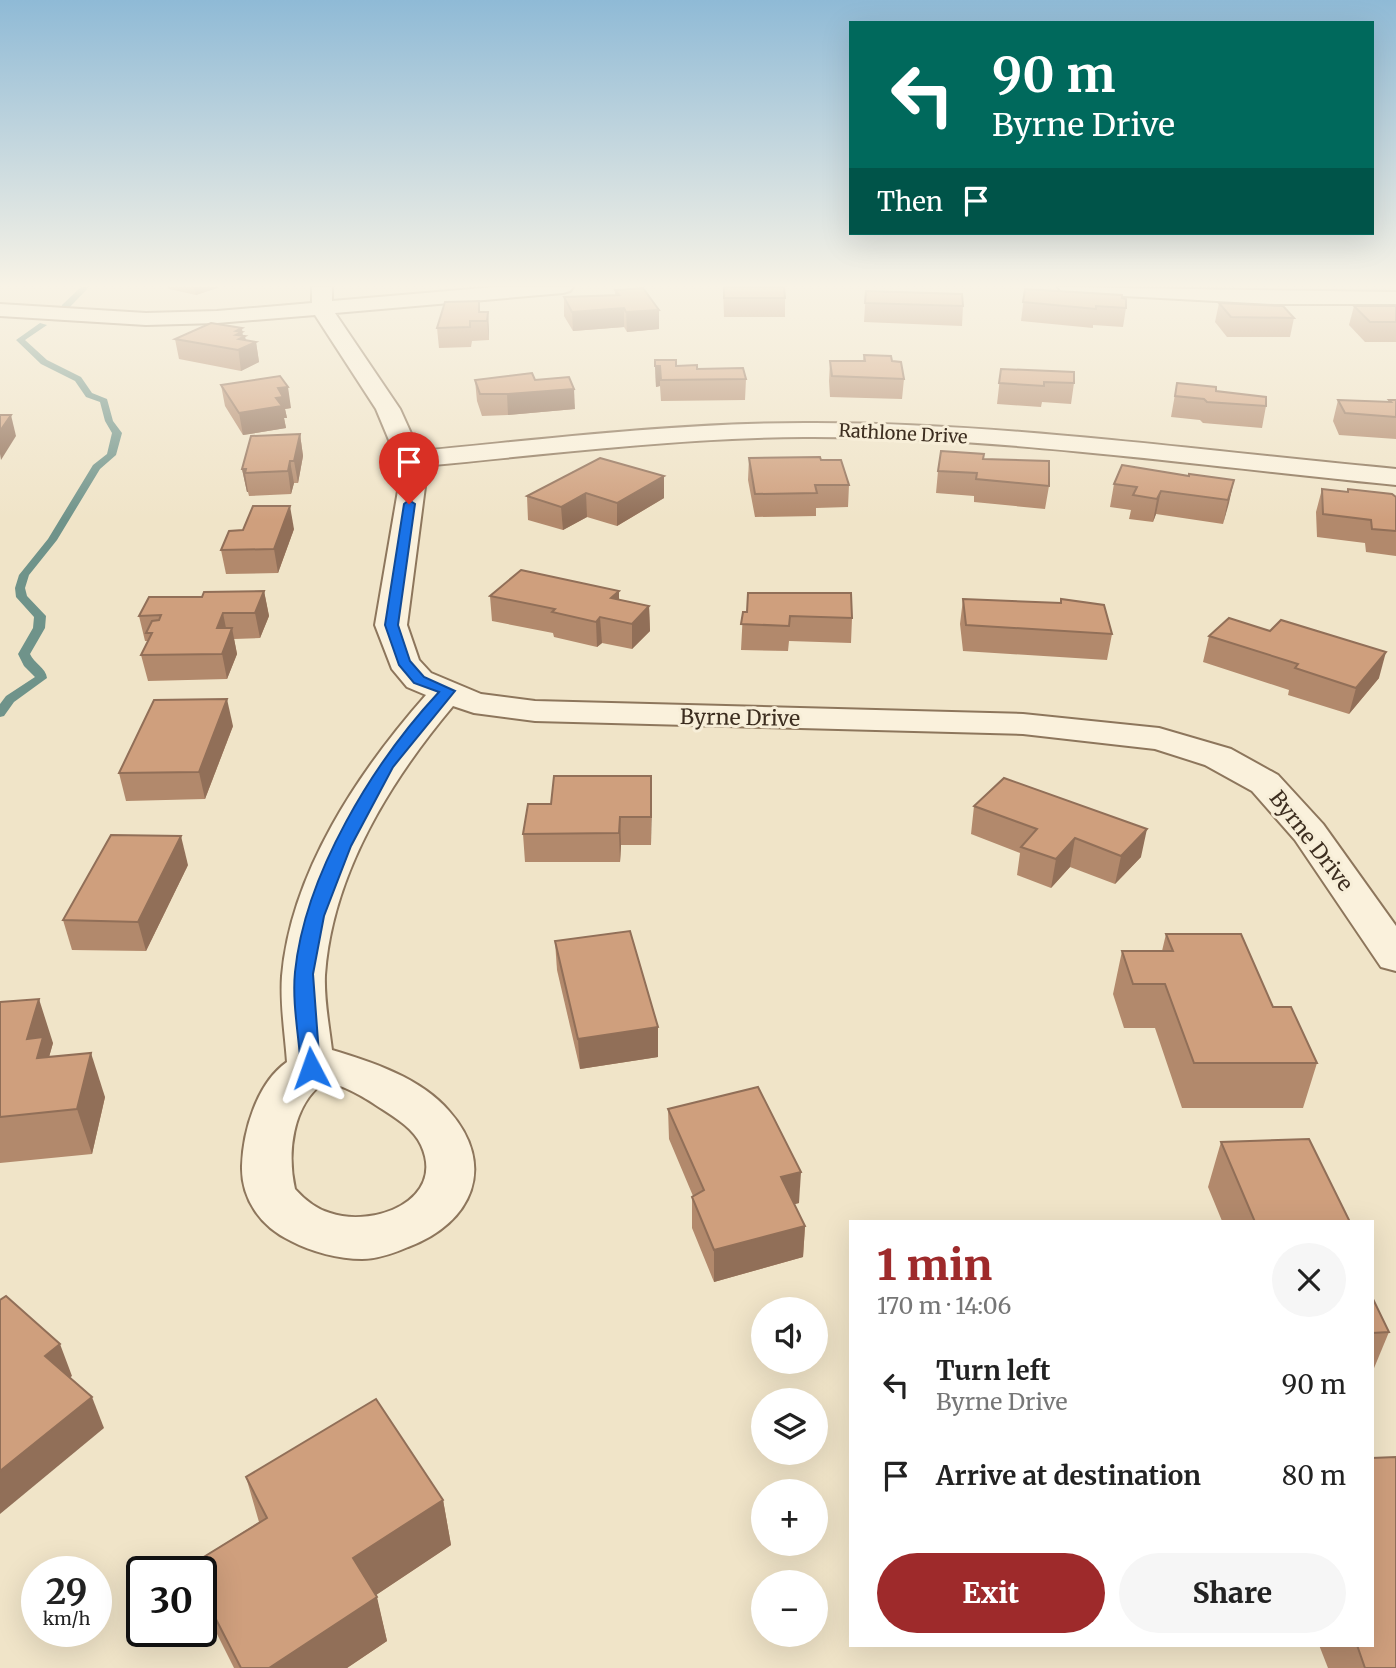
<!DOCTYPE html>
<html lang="en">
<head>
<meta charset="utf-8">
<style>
	body { margin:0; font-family:Merriweather,serif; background:#f6f6f6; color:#222; height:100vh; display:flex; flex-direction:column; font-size:26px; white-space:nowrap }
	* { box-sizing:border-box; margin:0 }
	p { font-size:23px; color:#767676 }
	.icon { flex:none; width:38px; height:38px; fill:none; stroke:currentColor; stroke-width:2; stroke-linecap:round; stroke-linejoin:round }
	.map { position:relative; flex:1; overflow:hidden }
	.panel { position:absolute; left:849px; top:1220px; width:525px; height:427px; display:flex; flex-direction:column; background:#fff; border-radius:0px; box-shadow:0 7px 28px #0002 }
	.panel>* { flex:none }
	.guide { position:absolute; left:849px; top:21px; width:525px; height:214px; border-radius:0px; box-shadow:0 7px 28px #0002; background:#00695c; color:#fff; overflow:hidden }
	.buttons { position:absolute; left:751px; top:1297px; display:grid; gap:14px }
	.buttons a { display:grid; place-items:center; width:77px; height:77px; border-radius:50%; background:#fff; box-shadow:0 7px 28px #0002; font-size:35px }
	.speed { position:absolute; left:21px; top:1556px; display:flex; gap:14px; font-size:35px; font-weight:700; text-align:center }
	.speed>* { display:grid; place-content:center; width:91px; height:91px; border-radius:50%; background:#fff; box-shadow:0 7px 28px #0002; line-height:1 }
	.speed small { font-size:18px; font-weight:400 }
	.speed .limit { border:4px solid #111; border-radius:10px; background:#fff; color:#111 }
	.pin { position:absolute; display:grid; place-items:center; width:60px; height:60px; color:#fff; margin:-72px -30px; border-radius:50% 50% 50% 0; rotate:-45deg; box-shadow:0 0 7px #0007 }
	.pin .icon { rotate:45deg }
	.me { position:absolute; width:77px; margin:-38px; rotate:356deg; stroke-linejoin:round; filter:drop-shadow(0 0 5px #0008) }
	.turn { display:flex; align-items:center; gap:24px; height:147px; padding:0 28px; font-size:32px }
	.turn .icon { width:91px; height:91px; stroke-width:2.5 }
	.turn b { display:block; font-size:49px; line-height:60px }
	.then { display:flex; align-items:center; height:66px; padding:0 28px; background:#0003; gap:14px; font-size:26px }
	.round { display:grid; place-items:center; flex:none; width:74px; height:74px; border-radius:37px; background:#f6f6f6 }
	.overview { display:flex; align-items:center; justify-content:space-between; height:119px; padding:0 28px }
	h1 { font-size:42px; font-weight:800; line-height:52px; color:#9e2a2b }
	.action { display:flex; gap:14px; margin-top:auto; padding:14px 28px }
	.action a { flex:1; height:80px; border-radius:42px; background:#9e2a2b; color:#fff; font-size:28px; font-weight:800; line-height:80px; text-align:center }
	.action a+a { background:#f6f6f6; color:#222 }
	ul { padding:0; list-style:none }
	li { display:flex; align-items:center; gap:21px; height:91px; padding:0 28px }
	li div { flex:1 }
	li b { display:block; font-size:26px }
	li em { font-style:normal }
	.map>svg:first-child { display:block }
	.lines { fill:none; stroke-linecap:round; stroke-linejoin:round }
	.stream { fill:#6f938a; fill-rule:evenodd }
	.minor-casing { stroke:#8d765c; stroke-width:4 }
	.minor { fill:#faf1dc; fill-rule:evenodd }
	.wall { fill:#b2896c }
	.shaded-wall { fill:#916f58 }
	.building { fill:#cf9f7d; stroke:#916f58; stroke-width:2 }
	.route { fill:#1a73e8; stroke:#114b97; stroke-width:2 }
	.labels { text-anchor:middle; stroke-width:6; stroke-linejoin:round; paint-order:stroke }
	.far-street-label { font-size:18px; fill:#3d2e20; stroke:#f7eed8 }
	.street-label { font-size:21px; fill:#3d2e20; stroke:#f7eed8 }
</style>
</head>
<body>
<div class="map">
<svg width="1396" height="1668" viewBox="0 0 1396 1668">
	<rect width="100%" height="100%" fill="#f0e4c8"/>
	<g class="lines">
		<g class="stream">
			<path d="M 81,287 L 89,287 L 68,309 L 62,309 L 62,305 Z"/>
			<path d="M 40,323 L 47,325 L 25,340 L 47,360 L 81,377 L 92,393 L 107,399 L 113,421 L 122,433 L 116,455 L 100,469 L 57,540 L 29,575 L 25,588 L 27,596 L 46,616 L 45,628 L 30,654 C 34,663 46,668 47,678 L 14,702 L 4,716 L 0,717 L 0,704 L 6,696 L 35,677 L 24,666 L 18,654 L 33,628 L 34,617 L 16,597 L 15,588 L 19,575 L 48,539 L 93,465 L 107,454 L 112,433 L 105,421 L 100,402 L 86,397 L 75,381 L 41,364 L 16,340 Z"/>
		</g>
		<defs>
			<g id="minor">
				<path d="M 312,287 L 332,287 L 332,301 L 495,287 L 573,287 L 570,291 L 563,293 L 335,313 L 400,409 L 419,451 C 548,439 676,423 805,423 C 1003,422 1199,451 1396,469 L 1396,485 C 1199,466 1002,436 804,437 C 677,438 550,454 423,466 L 426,479 L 407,625 L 419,660 L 431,673 L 481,694 L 535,701 L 1023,714 L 1159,728 L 1231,749 L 1278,775 L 1323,824 L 1396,926 L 1396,971 L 1381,967 L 1295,840 L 1252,791 L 1205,765 L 1155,749 L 1023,734 L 535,721 L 474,713 L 453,706 C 390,781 332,875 325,975 C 324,1000 329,1025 332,1050 C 372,1062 421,1078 449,1111 C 497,1165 473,1223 408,1247 C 394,1253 378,1259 362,1259 C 339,1259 312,1252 291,1241 C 261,1227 241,1199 242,1166 C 243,1131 257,1083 287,1062 C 285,1033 280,1005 282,976 C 291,872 359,771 426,695 L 407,687 L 392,669 L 375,625 L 400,479 L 394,452 L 376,409 L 315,315 L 217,323 L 146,325 L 0,316 L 0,304 L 146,313 L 217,311 L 312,303 ZM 323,1083 C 341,1082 367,1099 382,1109 C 396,1118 414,1129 421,1145 C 447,1201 372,1228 330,1213 C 316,1209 304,1199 295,1189 C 287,1154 292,1106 323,1083 Z"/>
				<path d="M 1058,287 L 1396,292 L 1396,304 L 1274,304 L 1068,293 L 1061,291 Z"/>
			</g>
		</defs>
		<use href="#minor" class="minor-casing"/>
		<use href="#minor" class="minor"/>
	</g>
	<g class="wall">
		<path d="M 168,287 L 220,287 L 196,295 L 169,289 Z"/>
		<path d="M 723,287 L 785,298 L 785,317 L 724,317 Z"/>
		<path d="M 1025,289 L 1122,298 L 1126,308 L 1123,327 L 1093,325 L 1093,328 L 1021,321 Z"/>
		<path d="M 615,290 L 659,310 L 659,329 L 627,332 L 624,327 L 573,331 L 564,316 L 564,297 L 615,295 Z"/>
		<path d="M 866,291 L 963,306 L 962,326 L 864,322 Z"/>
		<path d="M 1219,303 L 1294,318 L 1290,337 L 1227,337 L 1215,322 Z"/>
		<path d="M 1354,306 L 1396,306 L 1396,342 L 1365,342 L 1349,325 Z"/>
		<path d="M 480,312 L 488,312 L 489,340 L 472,341 L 471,347 L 439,348 L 437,328 Z"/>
		<path d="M 243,336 L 246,340 L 256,342 L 259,362 L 241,371 L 179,359 L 175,339 Z"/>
		<path d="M 864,355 L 892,361 L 904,379 L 902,399 L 830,397 L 829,381 L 830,361 L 863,361 Z"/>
		<path d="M 655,360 L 676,366 L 697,369 L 746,379 L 745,400 L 661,401 L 660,386 L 656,387 Z"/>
		<path d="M 1001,369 L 1074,383 L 1071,404 L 1042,402 L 1041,407 L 997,404 Z"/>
		<path d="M 475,380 L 535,380 L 575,409 L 508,415 L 482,416 L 477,401 Z"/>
		<path d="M 1177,383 L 1216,391 L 1266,406 L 1262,428 L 1203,423 L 1200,420 L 1171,417 Z"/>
		<path d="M 221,385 L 291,408 L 285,409 L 287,418 L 284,418 L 286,428 L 243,435 L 225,406 Z"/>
		<path d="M 1338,400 L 1389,402 L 1389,400 L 1396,400 L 1396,439 L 1339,435 L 1333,421 Z"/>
		<path d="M 300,434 L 303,456 L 298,483 L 294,483 L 291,494 L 249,496 L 248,492 L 247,492 L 242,469 Z"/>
		<path d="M 600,458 L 664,498 L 617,526 L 587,517 L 563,530 L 528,520 L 527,496 Z"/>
		<path d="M 749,458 L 821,460 L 849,485 L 848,507 L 816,508 L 816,516 L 755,517 L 748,480 Z"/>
		<path d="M 983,459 L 1049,486 L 1045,509 L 974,502 L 974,496 L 936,493 L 938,471 Z"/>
		<path d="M 1234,480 L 1223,524 L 1156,514 L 1153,522 L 1129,519 L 1131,510 L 1110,507 L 1114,484 Z"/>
		<path d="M 1322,489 L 1347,492 L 1348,489 L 1396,497 L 1396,556 L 1366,552 L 1365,543 L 1317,537 L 1316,512 Z"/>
		<path d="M 294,529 L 278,573 L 226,574 L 221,550 Z"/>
		<path d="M 264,591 L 269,616 L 260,638 L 234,639 L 237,654 L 227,679 L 148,681 L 141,655 L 148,641 L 145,641 L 139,616 L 202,597 Z"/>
		<path d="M 490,596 L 619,600 L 649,606 L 650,631 L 632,649 L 602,643 L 597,647 L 554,637 L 553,633 L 492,621 Z"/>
		<path d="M 963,599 L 1060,603 L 1061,599 L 1112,634 L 1107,660 L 963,651 L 960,624 Z"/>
		<path d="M 743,612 L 852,618 L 851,643 L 789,641 L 788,651 L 741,650 Z"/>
		<path d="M 1270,631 L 1379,678 L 1349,714 L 1288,695 L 1289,690 L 1203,662 L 1209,636 Z"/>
		<path d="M 233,726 L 205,799 L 126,801 L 119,773 Z"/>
		<path d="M 651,776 L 651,845 L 621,845 L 620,862 L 525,862 L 523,834 L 551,804 Z"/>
		<path d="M 974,806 L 1141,857 L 1115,884 L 1070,867 L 1051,888 L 1017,875 L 1020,853 L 971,834 Z"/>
		<path d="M 188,865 L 146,951 L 72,950 L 63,920 Z"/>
		<path d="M 1166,934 L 1273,1007 L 1317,1063 L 1303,1108 L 1182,1108 L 1155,1028 L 1124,1028 L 1113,994 L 1122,951 L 1162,951 Z"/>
		<path d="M 555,941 L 658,1057 L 580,1069 L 557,970 Z"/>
		<path d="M 0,1002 L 53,1043 L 49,1057 L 105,1097 L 92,1154 L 0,1163 Z"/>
		<path d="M 668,1109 L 799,1203 L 794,1204 L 805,1226 L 803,1257 L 714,1282 L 692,1228 L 692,1197 L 693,1196 L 669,1139 Z"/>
		<path d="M 1221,1142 L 1350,1222 L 1211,1222 L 1222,1221 L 1208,1187 Z"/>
		<path d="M 1372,1297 L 1389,1332 L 1372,1373 Z"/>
		<path d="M 246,1477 L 443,1500 L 451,1545 L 376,1595 L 387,1641 L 347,1668 L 234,1668 L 205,1610 L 201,1600 L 201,1572 L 191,1572 L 189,1566 L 259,1522 Z"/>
		<path d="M 1319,1645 L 1372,1645 L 1396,1668 L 1328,1668 Z"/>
	</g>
	<g class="shaded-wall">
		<path d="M 194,287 L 220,287 L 196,295 Z"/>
		<path d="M 624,308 L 624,327 L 573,331 L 572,312 Z"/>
		<path d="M 659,310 L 659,329 L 627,332 L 626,312 Z"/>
		<path d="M 488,312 L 489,331 L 489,340 L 487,321 Z"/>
		<path d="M 242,328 L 243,337 L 245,336 L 247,346 L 256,342 L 259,362 L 241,371 L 236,331 Z"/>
		<path d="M 655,366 L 660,366 L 660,386 L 656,387 Z"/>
		<path d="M 288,387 L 291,408 L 285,409 L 287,418 L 284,418 L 286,428 L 243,435 L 239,413 L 276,398 L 278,388 Z"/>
		<path d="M 574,389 L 575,409 L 508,415 L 507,394 Z"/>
		<path d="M 11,415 L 16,436 L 1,460 L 0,454 L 0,431 Z"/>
		<path d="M 300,434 L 303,456 L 298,483 L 294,461 Z"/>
		<path d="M 290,461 L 294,483 L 291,494 L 288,471 Z"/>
		<path d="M 242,469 L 246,469 L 245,473 L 248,492 L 247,492 Z"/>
		<path d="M 664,476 L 664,498 L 617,526 L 617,503 Z"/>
		<path d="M 1234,480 L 1229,503 L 1223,524 L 1228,500 Z"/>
		<path d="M 1161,491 L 1156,514 L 1153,522 L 1157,499 Z"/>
		<path d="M 586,493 L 587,517 L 563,530 L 561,507 Z"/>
		<path d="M 290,506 L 294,529 L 278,573 L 274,549 Z"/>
		<path d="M 264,591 L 269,616 L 260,638 L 255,613 Z"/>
		<path d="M 619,591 L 619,616 L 611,598 Z"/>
		<path d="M 649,606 L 650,631 L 632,649 L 632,624 Z"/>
		<path d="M 223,613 L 228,638 L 232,628 L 237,654 L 227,679 L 217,628 Z"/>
		<path d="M 600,617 L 602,643 L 597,647 L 596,622 Z"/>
		<path d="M 1386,652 L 1379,678 L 1349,714 L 1356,688 Z"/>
		<path d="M 227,699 L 233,726 L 205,799 L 199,772 Z"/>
		<path d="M 651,776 L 652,803 L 651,845 Z"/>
		<path d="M 620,817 L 621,845 L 620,862 L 619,833 Z"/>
		<path d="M 1147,829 L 1141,857 L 1115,884 L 1121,856 Z"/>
		<path d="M 181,836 L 188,865 L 146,951 L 138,922 Z"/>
		<path d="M 1075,838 L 1070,867 L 1051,888 L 1056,859 Z"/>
		<path d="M 39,999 L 53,1043 L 49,1057 L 52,1102 L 27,1039 Z"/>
		<path d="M 658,1027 L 658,1057 L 580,1069 L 578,1039 Z"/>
		<path d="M 91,1053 L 105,1097 L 92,1154 L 77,1109 Z"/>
		<path d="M 801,1172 L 799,1203 L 780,1208 L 781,1177 Z"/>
		<path d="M 805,1226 L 803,1257 L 714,1282 L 714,1250 Z"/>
		<path d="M 60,1344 L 72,1376 L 58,1387 L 45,1356 Z"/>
		<path d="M 92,1397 L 104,1428 L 0,1514 L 0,1471 Z"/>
		<path d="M 443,1500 L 451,1545 L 364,1603 L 353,1558 Z"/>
		<path d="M 377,1597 L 387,1641 L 347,1668 L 269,1668 Z"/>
	</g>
	<g class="building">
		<path d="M 724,287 L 784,287 L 785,298 L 724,298 Z"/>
		<path d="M 643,288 L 659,310 L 626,312 L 624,308 L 572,312 L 564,297 L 619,295 L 615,290 Z"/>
		<path d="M 1025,289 L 1122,295 L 1122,298 L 1126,299 L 1126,308 L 1096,306 L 1096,309 L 1023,302 Z"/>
		<path d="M 866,291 L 962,294 L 963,306 L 865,303 Z"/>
		<path d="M 479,301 L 479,312 L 488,312 L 487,321 L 470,321 L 470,327 L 437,328 L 445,302 Z"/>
		<path d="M 1219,303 L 1283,306 L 1294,318 L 1231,317 Z"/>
		<path d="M 1354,306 L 1396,306 L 1396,322 L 1370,322 Z"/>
		<path d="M 211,323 L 242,328 L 236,331 L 242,332 L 236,335 L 245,336 L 239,339 L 256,342 L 238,350 L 175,339 Z"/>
		<path d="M 864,355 L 891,356 L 892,361 L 901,362 L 904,379 L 832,376 L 830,361 L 865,361 Z"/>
		<path d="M 655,360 L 676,360 L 676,366 L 697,365 L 697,369 L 743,368 L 746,379 L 661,380 L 660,366 L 655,366 Z"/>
		<path d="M 1001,369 L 1074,372 L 1074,383 L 1044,382 L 1044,386 L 999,383 Z"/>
		<path d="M 532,373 L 535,380 L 569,377 L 574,389 L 507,394 L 480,394 L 475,380 Z"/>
		<path d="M 280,376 L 288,387 L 278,388 L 283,397 L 276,398 L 282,406 L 239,413 L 221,385 Z"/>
		<path d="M 1177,383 L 1216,387 L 1216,391 L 1266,397 L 1266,406 L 1207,402 L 1204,399 L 1175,396 Z"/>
		<path d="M 1338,400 L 1391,402 L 1389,400 L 1396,400 L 1396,417 L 1345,413 Z"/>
		<path d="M 0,415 L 11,415 L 0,431 Z"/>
		<path d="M 300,434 L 294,461 L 290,461 L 288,471 L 245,473 L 246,469 L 242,469 L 251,436 Z"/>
		<path d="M 941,451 L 984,454 L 983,459 L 1049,461 L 1049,486 L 976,479 L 977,473 L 938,471 Z"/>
		<path d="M 820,457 L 821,460 L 841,460 L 849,485 L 815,485 L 817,493 L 755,494 L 749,458 Z"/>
		<path d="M 600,458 L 664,476 L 617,503 L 586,493 L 561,507 L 527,496 Z"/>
		<path d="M 1122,465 L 1189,476 L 1189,474 L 1234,480 L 1228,500 L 1161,491 L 1157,499 L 1133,495 L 1137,487 L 1114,484 Z"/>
		<path d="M 1322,489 L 1348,492 L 1348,489 L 1392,494 L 1396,497 L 1396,531 L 1372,529 L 1371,520 L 1323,514 Z"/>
		<path d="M 253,506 L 290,506 L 274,549 L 221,550 L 229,531 L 243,530 Z"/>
		<path d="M 521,570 L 619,591 L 611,598 L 649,606 L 632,624 L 600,617 L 596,622 L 552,612 L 555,609 L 490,596 Z"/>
		<path d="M 264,591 L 255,613 L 223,613 L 217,628 L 232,628 L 222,654 L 141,655 L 152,633 L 146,633 L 152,621 L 159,620 L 161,615 L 139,616 L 149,597 L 202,597 L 204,592 Z"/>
		<path d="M 748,593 L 851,593 L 852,618 L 790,616 L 789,626 L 741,624 L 743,612 L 747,612 Z"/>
		<path d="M 963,599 L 1061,603 L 1061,599 L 1104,605 L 1112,634 L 966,625 Z"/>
		<path d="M 1229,618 L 1270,631 L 1281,620 L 1386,652 L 1356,688 L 1295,668 L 1298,664 L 1209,636 Z"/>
		<path d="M 227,699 L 199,772 L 119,773 L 154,700 Z"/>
		<path d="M 554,776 L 651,776 L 651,817 L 620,817 L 619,833 L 523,834 L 528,804 L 551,804 Z"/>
		<path d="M 1004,778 L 1147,829 L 1121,856 L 1075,838 L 1056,859 L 1021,847 L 1037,829 L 974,806 Z"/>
		<path d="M 111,835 L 181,836 L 138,922 L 63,920 Z"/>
		<path d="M 630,931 L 658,1027 L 578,1039 L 555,941 Z"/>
		<path d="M 1166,934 L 1241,934 L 1273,1007 L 1291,1007 L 1317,1063 L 1194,1063 L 1165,984 L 1133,984 L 1122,951 L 1173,951 Z"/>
		<path d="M 39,999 L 27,1039 L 43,1037 L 37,1058 L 91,1053 L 77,1109 L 0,1117 L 0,1002 Z"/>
		<path d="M 758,1087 L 801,1172 L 781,1177 L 805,1226 L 714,1250 L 692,1197 L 704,1190 L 668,1109 Z"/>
		<path d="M 1309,1139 L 1350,1222 L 1255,1222 L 1221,1142 Z"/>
		<path d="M 6,1296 L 60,1344 L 45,1356 L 92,1397 L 0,1471 L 0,1300 Z"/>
		<path d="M 1372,1297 L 1389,1332 L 1372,1333 Z"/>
		<path d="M 376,1399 L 443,1500 L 353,1558 L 377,1597 L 269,1668 L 241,1668 L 201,1590 L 201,1572 L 192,1572 L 189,1566 L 267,1518 L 246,1477 Z"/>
		<path d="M 1396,1457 L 1396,1668 L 1365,1668 L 1357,1645 L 1372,1645 L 1372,1458 Z"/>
	</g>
	<linearGradient id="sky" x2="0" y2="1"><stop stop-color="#8fbad6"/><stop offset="0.55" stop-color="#f8f3e6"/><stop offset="1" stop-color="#f8f3e6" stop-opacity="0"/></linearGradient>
	<rect width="1396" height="520" fill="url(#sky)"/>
	<path class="route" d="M 409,500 L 415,504 L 398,625 L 410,661 L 424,677 L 455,691 L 393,767 L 351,846 L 324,916 L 313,974 L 320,1068 L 318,1073 L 304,1073 L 301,1068 C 299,1037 292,1003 295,972 C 305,874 373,763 439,692 L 414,683 L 399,665 L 385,625 L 404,504 Z"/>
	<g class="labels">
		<g class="far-street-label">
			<text transform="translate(903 434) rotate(3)" y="6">Rathlone Drive</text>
		</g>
		<g class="street-label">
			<text transform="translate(740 718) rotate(1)" y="7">Byrne Drive</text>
			<text transform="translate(1311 841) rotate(52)" y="7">Byrne Drive</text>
		</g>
	</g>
</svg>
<div class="buttons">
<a><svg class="icon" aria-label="sound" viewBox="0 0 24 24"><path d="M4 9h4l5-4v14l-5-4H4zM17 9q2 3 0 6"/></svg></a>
<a><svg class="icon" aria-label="layers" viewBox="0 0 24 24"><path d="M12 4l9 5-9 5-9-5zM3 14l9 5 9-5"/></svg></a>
<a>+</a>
<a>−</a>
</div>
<div class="speed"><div>29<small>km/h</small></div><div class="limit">30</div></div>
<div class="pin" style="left:409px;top:504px;background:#d93025"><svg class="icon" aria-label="arrive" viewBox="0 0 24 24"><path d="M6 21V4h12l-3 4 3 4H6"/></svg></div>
<svg class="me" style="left:311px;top:1068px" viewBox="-20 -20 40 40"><path d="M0-17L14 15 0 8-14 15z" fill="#1a73e8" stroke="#fff" stroke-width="4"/></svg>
<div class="guide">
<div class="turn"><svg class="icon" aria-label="left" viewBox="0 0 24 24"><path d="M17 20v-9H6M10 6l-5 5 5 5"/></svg><div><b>90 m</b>Byrne Drive</div></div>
<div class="then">Then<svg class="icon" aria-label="arrive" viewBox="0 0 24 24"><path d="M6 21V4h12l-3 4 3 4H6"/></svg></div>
</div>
<section class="panel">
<div class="overview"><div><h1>1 min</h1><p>170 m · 14:06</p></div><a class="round"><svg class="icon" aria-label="close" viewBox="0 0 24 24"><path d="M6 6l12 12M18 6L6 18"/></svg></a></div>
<ul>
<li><svg class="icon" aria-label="left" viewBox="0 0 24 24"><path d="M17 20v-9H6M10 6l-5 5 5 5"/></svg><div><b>Turn left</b><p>Byrne Drive</p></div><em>90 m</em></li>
<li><svg class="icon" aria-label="arrive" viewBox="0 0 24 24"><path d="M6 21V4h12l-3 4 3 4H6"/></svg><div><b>Arrive at destination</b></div><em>80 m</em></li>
</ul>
<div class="action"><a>Exit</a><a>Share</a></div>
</section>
</div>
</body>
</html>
